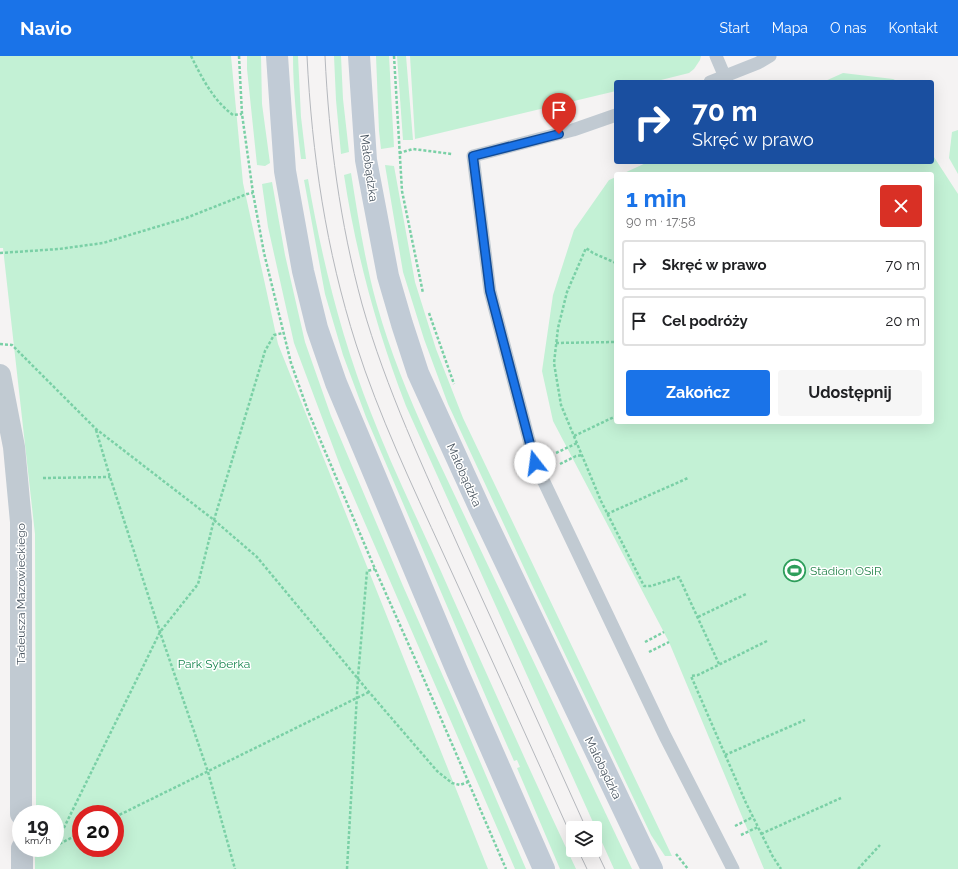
<!DOCTYPE html>
<html lang="pl">
<head>
<meta charset="utf-8">
<style>
	body { margin:0; font-family:Raleway,sans-serif; background:#f6f6f6; color:#202124; height:100vh; display:flex; flex-direction:column; font-size:15px; white-space:nowrap }
	* { box-sizing:border-box; margin:0 }
	p { font-size:13px; color:#757577 }
	.icon { flex:none; width:22px; height:22px; fill:none; stroke:currentColor; stroke-width:2; stroke-linecap:round; stroke-linejoin:round }
	.map { position:relative; flex:1; overflow:hidden }
	.sheet { position:absolute; left:614px; top:116px; width:320px; height:252px; display:flex; flex-direction:column; background:#fff; border-radius:4px; box-shadow:0 4px 16px #0002 }
	.sheet>* { flex:none }
	.banner { position:absolute; left:614px; top:24px; width:320px; height:84px; border-radius:4px; box-shadow:0 4px 16px #0002; background:#1a4fa0; color:#fff; overflow:hidden }
	.controls { position:absolute; left:566px; top:765px; display:grid; gap:8px }
	.controls a { display:grid; place-items:center; width:36px; height:36px; border-radius:4px; background:#fff; box-shadow:0 4px 16px #0002; font-size:20px }
	.speed { position:absolute; left:12px; top:749px; display:flex; gap:8px; font-size:20px; font-weight:700; text-align:center }
	.speed>* { display:grid; place-content:center; width:52px; height:52px; border-radius:50%; background:#fff; box-shadow:0 4px 16px #0002; line-height:1 }
	.speed small { font-size:10px; font-weight:400 }
	.speed .limit { border:6px solid #d22; background:#fff; color:#111 }
	.pin { position:absolute; display:grid; place-items:center; width:34px; height:34px; color:#fff; margin:-41px -17px; border-radius:50% 50% 50% 0; rotate:-45deg; box-shadow:0 0 4px #0007 }
	.pin .icon { rotate:45deg }
	.me { position:absolute; width:44px; margin:-22px; rotate:345deg; stroke-linejoin:round; filter:drop-shadow(0 0 3px #0008) }
	.turn { display:flex; align-items:center; gap:14px; height:84px; padding:0 12px; font-size:18px }
	.turn .icon { width:52px; height:52px; stroke-width:2.5 }
	.turn b { display:block; font-size:28px; line-height:34px }
	.round { display:grid; place-items:center; flex:none; width:42px; height:42px; border-radius:4px; background:#f6f6f6 }
	.summary { display:flex; align-items:center; justify-content:space-between; height:68px; padding:0 12px }
	h1 { font-size:24px; font-weight:700; line-height:30px; color:#1a73e8 }
	.action { display:flex; gap:8px; margin-top:auto; padding:8px 12px }
	.action a { flex:1; height:46px; border-radius:4px; background:#1a73e8; color:#fff; font-size:16px; font-weight:700; line-height:46px; text-align:center }
	.action a+a { background:#f6f6f6; color:#202124 }
	ul { padding:0; list-style:none }
	li { display:flex; align-items:center; gap:12px; height:50px; margin:0 8px 6px; padding:0 4px; border:2px solid #e0e0e0; border-radius:4px }
	li div { flex:1 }
	li b { display:block; font-size:15px }
	li em { font-style:normal }
	header { display:flex; align-items:center; gap:24px; box-sizing:border-box; height:56px; padding:0 20px; background:#1a73e8; color:#fff }
	header strong { font-size:19px }
	nav { display:flex; gap:22px; margin-inline-start:auto; font-size:14px }
	.map>svg:first-child { display:block }
	.green { fill:#c3f1d5; fill-rule:evenodd }
	.lines { fill:none; stroke-linecap:round; stroke-linejoin:round }
	.path { stroke:#7ad0a6; stroke-width:2.5; stroke-dasharray:3 2; stroke-linecap:butt }
	.lane { stroke:#c1cad2; stroke-width:13 }
	.street { stroke:#c1cad2; stroke-width:22 }
	.secondary { stroke:#c1cbd6; stroke-width:22 }
	.tram { stroke:#b5b8bd; stroke-width:1 }
	.route-casing { stroke:#114b97; stroke-width:10 }
	.route { stroke:#1a73e8; stroke-width:7 }
	.labels { text-anchor:middle; stroke-width:3; stroke-linejoin:round; paint-order:stroke }
	.street-label { font-size:12px; fill:#4a5661; stroke:#fff }
	.leisure-label { font-size:12px; fill:#27864d; stroke:#fff; text-anchor:start }
	.park-label { font-size:12px; fill:#17864f; stroke:#fff }
</style>
</head>
<body>
<header>
<strong>Navio</strong>
<nav><a>Start</a><a>Mapa</a><a>O nas</a><a>Kontakt</a></nav>
</header>
<div class="map">
<svg width="958" height="813" viewBox="0 0 958 813">
	<rect width="100%" height="100%" fill="#f5f3f3"/>
	<g class="green">
		<path d="M 0,0 L 231,0 L 243,127 L 278,288 L 488,813 L 35,813 L 35,792 L 55,792 L 55,758 L 36,758 L 35,478 L 3,192 L 0,192 ZM 81,758 L 115,758 L 115,792 L 81,792 Z"/>
		<path d="M 247,0 L 261,0 L 262,48 L 270,107 L 265,110 L 257,109 L 247,13 Z"/>
		<path d="M 293,0 L 298,0 L 301,61 L 306,103 L 301,103 C 297,69 293,34 293,0 Z"/>
		<path d="M 334,0 L 341,0 L 343,43 L 349,96 L 341,98 L 336,44 Z"/>
		<path d="M 376,0 L 389,0 L 394,91 L 381,93 L 379,75 Z"/>
		<path d="M 397,0 L 406,0 L 413,84 L 403,84 Z"/>
		<path d="M 410,0 L 701,0 L 700,4 L 694,13 L 689,17 L 653,26 L 616,26 L 616,35 L 415,83 Z"/>
		<path d="M 843,17 L 893,23 L 899,26 L 823,26 Z"/>
		<path d="M 958,74 L 958,118 L 949,102 L 952,76 Z"/>
		<path d="M 932,98 L 958,138 L 958,813 L 764,813 L 669,586 L 553,365 L 542,315 L 553,239 L 574,174 L 609,124 L 616,121 L 616,366 L 932,366 L 932,118 L 622,118 L 648,106 L 932,106 Z"/>
		<path d="M 385,109 L 394,110 L 415,226 L 436,293 L 463,362 L 672,800 L 665,800 L 651,779 L 532,529 L 448,348 L 424,283 L 403,216 Z"/>
		<path d="M 351,117 C 358,161 365,206 377,249 C 390,295 408,339 428,383 L 632,813 L 614,813 L 406,350 C 377,275 356,198 344,119 Z"/>
		<path d="M 308,123 C 322,204 341,281 371,357 C 395,419 425,478 451,538 C 492,630 533,722 576,813 L 560,813 L 517,712 L 520,711 L 517,704 L 514,705 L 492,655 L 366,361 L 343,299 L 325,238 L 304,124 Z"/>
		<path d="M 272,126 L 285,199 L 305,286 L 331,360 L 403,530 L 458,654 L 526,813 L 515,813 L 341,412 L 294,287 L 268,171 L 262,128 Z"/>
	</g>
	<g class="lines">
		<g class="path">
			<path d="M 191,0 C 202,22 213,44 233,59 L 242,58"/>
			<path d="M 239,0 L 242,58 L 253,137 L 264,197 L 291,307 L 308,355 L 375,513 L 420,614 L 506,813"/>
			<path d="M 394,0 L 402,135 L 423,237"/>
			<path d="M 399,97 L 413,93 L 452,98"/>
			<path d="M 0,197 L 59,193 L 103,187 L 186,162 L 247,138 L 253,137"/>
			<path d="M 616,207 L 593,197 L 586,192 L 567,236 L 558,272 L 554,307 L 561,349 L 601,445 L 644,530 L 651,530 L 679,521 L 719,608"/>
			<path d="M 429,257 L 454,328"/>
			<path d="M 556,287 L 616,286"/>
			<path d="M 0,288 L 12,289 L 96,373 L 214,464 L 257,501 L 369,636 L 437,715 L 452,727 L 460,729 L 468,726"/>
			<path d="M 96,374 L 110,421 L 160,576 L 208,716 L 235,813"/>
			<path d="M 574,380 L 616,360"/>
			<path d="M 556,397 L 577,387"/>
			<path d="M 560,408 L 576,400 L 582,399"/>
			<path d="M 43,422 L 110,421"/>
			<path d="M 607,458 L 688,422"/>
			<path d="M 698,561 L 746,538"/>
			<path d="M 767,585 L 698,619 L 691,620 L 746,747 L 773,801 L 781,813"/>
			<path d="M 645,586 L 664,576"/>
			<path d="M 649,596 L 669,586"/>
			<path d="M 725,699 L 805,664"/>
			<path d="M 115,761 L 369,636"/>
			<path d="M 735,770 L 753,761"/>
			<path d="M 761,778 L 841,742"/>
			<path d="M 741,779 L 758,771"/>
			<path d="M 55,790 L 160,576 L 198,528 L 214,464 L 265,295 L 274,279 L 283,277"/>
			<path d="M 55,790 L 81,777"/>
			<path d="M 676,798 L 688,813"/>
			<path d="M 347,813 L 358,621 L 367,515 L 375,513"/>
			<path d="M 858,813 L 880,789"/>
		</g>
		<g class="lane">
			<path d="M 716,0 L 725,21"/>
			<path d="M 710,26 L 758,7 L 770,0"/>
			<path d="M 616,59 L 573,74 L 473,100 L 490,235 L 535,407 L 665,680 L 733,813"/>
		</g>
		<g class="street">
			<path d="M 0,319 L 14,391 L 21,466 L 21,758"/>
			<path d="M 22,792 L 22,813"/>
		</g>
		<g class="secondary">
			<path d="M 277,0 L 285,115 L 303,215 L 317,272 L 336,327 L 457,615 L 544,813"/>
			<path d="M 359,0 L 366,104 L 388,220 L 402,268 L 418,317 L 481,455 L 652,813"/>
		</g>
		<g class="tram">
			<path d="M 307,0 C 312,99 326,194 356,288 C 379,360 412,429 443,497 C 487,593 530,688 573,784"/>
			<path d="M 325,0 C 329,84 340,167 362,248 C 386,333 424,413 460,494 C 502,586 544,679 586,772"/>
			<path d="M 595,792 L 605,813"/>
			<path d="M 578,794 L 587,813"/>
		</g>
	</g>
	<g class="lines">
		<defs>
			<path id="route" d="M 535,407 L 490,235 L 473,100 L 559,78"/>
		</defs>
		<use href="#route" class="route-casing"/>
		<use href="#route" class="route"/>
	</g>
	<defs>
		<symbol id="stadium-ring" viewBox="-11 -11 22 22"><circle r="9.5" fill="#fff" stroke="#2e9e5b" stroke-width="1.5"/><path d="M0-5a6.5 5 0 1 0 0 10a6.5 5 0 1 0 0-10ZM-3.5-1.8h7v3.6h-7Z" fill="#2e9e5b"/></symbol>
	</defs>
	<g fill-rule="evenodd">
		<use href="#stadium-ring" x="782" y="502" width="25" height="25"/>
	</g>
	<g class="labels">
		<g class="street-label">
			<text transform="translate(369 112) rotate(82)" y="4">Małobądzka</text>
			<text transform="translate(464 419) rotate(66)" y="4">Małobądzka</text>
			<text transform="translate(21 538) rotate(-90)" y="4">Tadeusza Mazowieckiego</text>
			<text transform="translate(603 712) rotate(64)" y="4">Małobądzka</text>
		</g>
		<g class="leisure-label">
			<text x="810" y="519">Stadion OSiR</text>
		</g>
		<g class="park-label">
			<text x="214" y="612">Park Syberka</text>
		</g>
	</g>
</svg>
<div class="controls">
<a><svg class="icon" aria-label="layers" viewBox="0 0 24 24"><path d="M12 4l9 5-9 5-9-5zM3 14l9 5 9-5"/></svg></a>
</div>
<div class="speed"><div>19<small>km/h</small></div><div class="limit">20</div></div>
<div class="pin" style="left:559px;top:78px;background:#d93025"><svg class="icon" aria-label="arrive" viewBox="0 0 24 24"><path d="M6 21V4h12l-3 4 3 4H6"/></svg></div>
<svg class="me" style="left:535px;top:407px" viewBox="-20 -20 40 40"><circle r="19" fill="#fff"/><path d="M0-13L10 11 0 6-10 11z" fill="#1a73e8"/></svg>
<div class="banner">
<div class="turn"><svg class="icon" aria-label="right" viewBox="0 0 24 24"><path d="M7 20v-9h11M14 6l5 5-5 5"/></svg><div><b>70 m</b>Skręć w prawo</div></div>
</div>
<section class="sheet">
<div class="summary"><div><h1>1 min</h1><p>90 m · 17:58</p></div><a class="round" style="background:#d93025;color:#fff"><svg class="icon" aria-label="close" viewBox="0 0 24 24"><path d="M6 6l12 12M18 6L6 18"/></svg></a></div>
<ul>
<li><svg class="icon" aria-label="right" viewBox="0 0 24 24"><path d="M7 20v-9h11M14 6l5 5-5 5"/></svg><div><b>Skręć w prawo</b></div><em>70 m</em></li>
<li><svg class="icon" aria-label="arrive" viewBox="0 0 24 24"><path d="M6 21V4h12l-3 4 3 4H6"/></svg><div><b>Cel podróży</b></div><em>20 m</em></li>
</ul>
<div class="action"><a>Zakończ</a><a>Udostępnij</a></div>
</section>
</div>
</body>
</html>
